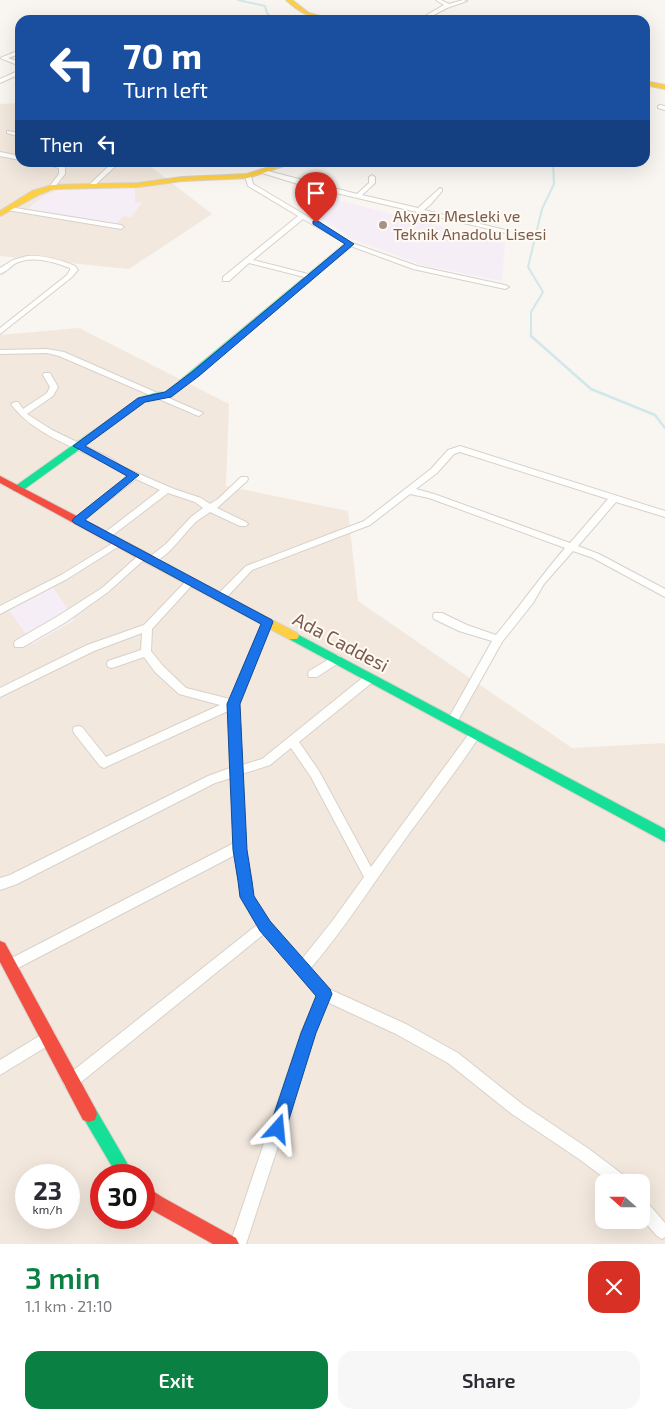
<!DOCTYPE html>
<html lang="en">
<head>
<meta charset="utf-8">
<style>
	body { margin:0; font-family:"Exo 2",sans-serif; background:#f7f7f7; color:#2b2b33; height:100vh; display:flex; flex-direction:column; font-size:19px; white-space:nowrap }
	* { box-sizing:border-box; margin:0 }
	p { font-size:16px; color:#7c7c81 }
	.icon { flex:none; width:28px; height:28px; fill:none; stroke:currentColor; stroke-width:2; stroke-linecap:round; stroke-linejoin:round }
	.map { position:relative; height:1244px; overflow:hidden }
	.sheet { display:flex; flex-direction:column; background:#fff; flex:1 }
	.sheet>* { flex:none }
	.guide { position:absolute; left:15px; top:15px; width:635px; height:152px; border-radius:15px; box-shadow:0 5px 20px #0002; background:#1a4fa0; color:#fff; overflow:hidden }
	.needle { width:32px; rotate:291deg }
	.controls { position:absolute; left:595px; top:1174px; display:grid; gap:10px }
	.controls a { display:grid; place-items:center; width:55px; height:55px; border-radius:10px; background:#fff; box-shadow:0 5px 20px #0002; font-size:25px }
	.speed { position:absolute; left:15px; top:1164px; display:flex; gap:10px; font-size:25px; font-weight:700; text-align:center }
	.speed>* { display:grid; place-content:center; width:65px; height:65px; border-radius:50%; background:#fff; box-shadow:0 5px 20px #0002; line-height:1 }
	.speed small { font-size:12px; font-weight:400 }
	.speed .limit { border:8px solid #d22; background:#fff; color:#111 }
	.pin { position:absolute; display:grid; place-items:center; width:42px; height:42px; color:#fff; margin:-51px -21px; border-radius:50% 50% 50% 0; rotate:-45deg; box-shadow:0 0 5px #0007 }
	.pin .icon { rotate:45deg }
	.me { position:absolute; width:55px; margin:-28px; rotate:18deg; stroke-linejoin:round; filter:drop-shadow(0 0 4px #0008) }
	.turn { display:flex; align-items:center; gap:18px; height:105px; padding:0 25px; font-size:22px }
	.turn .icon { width:65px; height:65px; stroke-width:2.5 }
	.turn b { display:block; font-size:35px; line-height:42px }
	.then { display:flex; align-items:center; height:48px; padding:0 25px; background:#0003; gap:10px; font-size:19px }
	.round { display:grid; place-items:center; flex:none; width:52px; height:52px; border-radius:15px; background:#f7f7f7 }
	.headline { display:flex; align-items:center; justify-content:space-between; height:85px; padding:0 25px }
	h1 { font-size:30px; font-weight:600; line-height:38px; color:#0b8043 }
	.cta { display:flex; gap:10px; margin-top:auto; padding:10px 25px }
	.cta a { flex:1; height:58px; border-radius:15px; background:#0b8043; color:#fff; font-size:20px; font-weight:600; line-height:58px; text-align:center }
	.cta a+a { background:#f7f7f7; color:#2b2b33 }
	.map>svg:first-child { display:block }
	.residential { fill:#f2e8de; fill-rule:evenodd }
	.education { fill:#f6eef6 }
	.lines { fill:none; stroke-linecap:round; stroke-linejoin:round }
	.stream-far1 { stroke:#d0e8ea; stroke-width:2 }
	.stream { stroke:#d0e8ea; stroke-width:2.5 }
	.street-casing { stroke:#d7d1cb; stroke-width:2 }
	.fast-casing { stroke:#d9d2cb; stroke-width:2 }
	.slow-casing { stroke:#d9d2cb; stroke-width:2 }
	.jam-casing { stroke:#d9d2cb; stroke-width:2 }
	.street { fill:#fefefd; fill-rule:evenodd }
	.fast { fill:#16e098; fill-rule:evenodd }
	.slow { fill:#ffcf43; fill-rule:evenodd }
	.jam { fill:#f24e42; fill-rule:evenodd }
	.route { fill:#1a73e8; stroke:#114b97 }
	.poi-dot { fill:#a69286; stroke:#fffaf3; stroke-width:2 }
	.labels { text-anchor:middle; stroke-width:4; stroke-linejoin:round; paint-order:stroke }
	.far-poi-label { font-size:16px; fill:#7a5c4d; stroke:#fffaf3; text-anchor:start }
	.street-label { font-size:19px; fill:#7a5c4d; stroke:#fffaf3 }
</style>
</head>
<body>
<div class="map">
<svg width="665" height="1244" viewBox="0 0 665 1244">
	<rect width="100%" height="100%" fill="#f9f5f0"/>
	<g class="residential">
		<path d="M 20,103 L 20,162 L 146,163 L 212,214 L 129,269 L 0,256 L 0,104 Z"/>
		<path d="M 79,328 L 229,404 L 226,486 L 348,511 L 358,601 L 572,748 L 665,743 L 665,1244 L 0,1244 L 0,335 ZM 26,1175 L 69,1175 L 69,1218 L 26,1218 ZM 101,1175 L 144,1175 L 144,1218 L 101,1218 ZM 604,1182 L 641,1182 L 641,1220 L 604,1220 Z"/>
	</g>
	<g class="education">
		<path d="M 135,187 L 135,202 L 142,203 L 131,217 L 123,216 L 115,225 L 27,209 L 44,196 L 63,188 Z"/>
		<path d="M 326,197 L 505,243 L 502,281 L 422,265 L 352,239 L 311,211 Z"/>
		<path d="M 51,584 L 75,620 L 33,644 L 8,609 Z"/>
	</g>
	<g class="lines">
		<g class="stream-far1">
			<path d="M 238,0 L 265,6 L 267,13 L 274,20"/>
			<path d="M 531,334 L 531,312 L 543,292 L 528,267 L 542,209 L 554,184 L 553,162"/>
		</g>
		<path class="stream" d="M 531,333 L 531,336 L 591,389 L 655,415 L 665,428"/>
		<defs>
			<g id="street">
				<path d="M 436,0 L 441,0 L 449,4 L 463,0 L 467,1 L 447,8 L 424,20 L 418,20 L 444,5 Z"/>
				<path d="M 20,50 L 20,54 L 8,58 L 20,62 L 20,66 L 0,58 Z"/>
				<path d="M 20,70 L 20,74 L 0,83 L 0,79 Z"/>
				<path d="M 660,105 L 665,106 L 665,110 L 658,108 L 658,106 Z"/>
				<path d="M 7,131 L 20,133 L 20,137 L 7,133 Z"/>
				<path d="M 0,152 L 20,156 L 20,160 L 0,156 Z"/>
				<path d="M 39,162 L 51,162 L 65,167 L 65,174 L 54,188 L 49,187 L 59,174 L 59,168 Z"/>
				<path d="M 113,162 L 120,162 L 94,186 L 90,186 L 90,184 Z"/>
				<path d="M 264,170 L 357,194 L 369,183 L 369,177 L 372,175 L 375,177 L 375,183 L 362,195 L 418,208 L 440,188 L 442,189 L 442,191 L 431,204 L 424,210 L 509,231 L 506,233 L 298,184 L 262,173 L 262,171 Z"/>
				<path d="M 248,174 L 251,176 L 253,184 L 352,243 L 417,266 L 505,285 L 509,287 L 505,289 L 413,269 L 348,245 L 303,219 L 253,260 L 312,275 L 312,279 L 249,263 L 229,281 L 223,281 L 223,277 L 298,216 L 248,186 L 245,176 Z"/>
				<path d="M 9,207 L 121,225 L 124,227 L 121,229 L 7,210 L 6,209 Z"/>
				<path d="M 27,256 C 44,255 60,260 75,266 L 78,270 L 72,277 L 0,334 L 0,328 L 67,275 L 70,270 L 70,268 C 54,262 33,255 16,263 C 11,266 6,272 0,274 L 0,268 L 13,260 Z"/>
				<path d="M 47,349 L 64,352 L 203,413 L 199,416 L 196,415 L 59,356 L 47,353 L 0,354 L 0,350 Z"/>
				<path d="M 44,373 L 50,373 L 58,387 L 53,396 L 27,414 L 52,430 L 110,458 L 123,467 L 174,489 L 201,498 L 210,504 L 218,499 L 241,477 L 247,477 L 248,479 L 247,481 L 217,508 L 246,522 L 248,524 L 246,526 L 240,526 L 210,512 C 206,515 201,518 197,521 C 186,530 163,566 148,562 L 146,560 L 148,558 L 166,544 L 191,517 L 203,508 L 195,502 L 168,493 L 109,538 L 103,538 L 101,536 L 103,534 L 160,490 L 136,479 L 80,523 L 74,523 L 72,521 L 74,519 L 128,476 C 119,472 111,465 101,461 C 70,445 32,433 11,404 L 15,402 L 18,402 L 23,409 L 47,393 L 50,387 L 43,375 Z"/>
				<path d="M 460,446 L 665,511 L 665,517 L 616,502 L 578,546 L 599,554 L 665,589 L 665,597 L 593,558 L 573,551 L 544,584 L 533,603 L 502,642 L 456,724 L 452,725 L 448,724 L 447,721 L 492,641 L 459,631 L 434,619 L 433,616 L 434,613 L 442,613 L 467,625 L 496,635 C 520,606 541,576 565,548 L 429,498 L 410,494 L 370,525 L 252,570 L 224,600 L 218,600 L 216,597 L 218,594 L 246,566 L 364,521 L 431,469 L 448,450 ZM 460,452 L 608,499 L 570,543 L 434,494 L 416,489 L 437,473 L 454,454 Z"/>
				<path d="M 118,540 L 123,543 L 121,545 L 67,579 L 0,614 L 0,606 L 61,575 Z"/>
				<path d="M 143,553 L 146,554 L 148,556 L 146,558 L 108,592 L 66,622 L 23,647 L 15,647 L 14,644 L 15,641 L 58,616 L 102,588 L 140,554 Z"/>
				<path d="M 191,578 L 196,581 L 194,583 L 152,629 L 151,651 L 163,666 L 186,688 L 230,699 L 262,623 L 267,619 L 272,623 L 238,704 L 242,765 L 262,759 L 366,675 L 374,675 L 375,678 L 374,681 L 299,742 L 319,771 L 371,867 L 471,731 L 475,730 L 479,731 L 480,734 L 479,737 C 453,777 423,813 396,852 C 368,891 342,932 310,969 L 329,989 L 406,1024 L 458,1053 L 522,1104 L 589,1149 L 626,1177 L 628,1182 L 610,1182 L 579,1159 L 512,1114 L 448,1063 L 396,1034 L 327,1002 L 315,1033 L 246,1244 L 230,1244 L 301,1033 L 317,996 L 264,934 L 75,1087 L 70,1089 L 65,1087 L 63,1082 L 65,1077 L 257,925 L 241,897 L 235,855 L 16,969 L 11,971 L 6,969 L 5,965 L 6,961 L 234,843 L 231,778 L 215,783 L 17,884 L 0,890 L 0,878 L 10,875 L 208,776 L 230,768 L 228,711 L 108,766 L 104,768 L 100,766 L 74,733 L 73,730 L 74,727 L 78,726 L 82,727 L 106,757 L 220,705 L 179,694 L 155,672 L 144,657 L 112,668 L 108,667 L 107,664 L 108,661 L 141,650 L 142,633 L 94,651 L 0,697 L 0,688 L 87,645 L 144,625 L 188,579 ZM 291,748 L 311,777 L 364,877 L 333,920 L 302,959 L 269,922 L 253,896 L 246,849 L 242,774 L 270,765 Z"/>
				<path d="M 336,655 L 340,656 L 341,659 L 340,662 L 317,677 L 309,677 L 308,674 L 309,671 Z"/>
				<path d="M 49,1030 L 54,1032 L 56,1037 L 54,1042 L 0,1075 L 0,1060 Z"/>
				<path d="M 641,1199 L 646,1201 L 665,1223 L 665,1237 L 662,1239 L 657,1236 L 641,1218 Z"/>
			</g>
			<g id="fast">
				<path d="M 347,242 L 354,244 L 171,397 L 145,402 L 22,491 L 14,491 L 13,489 L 14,487 L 139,398 L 154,393 L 166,392 Z"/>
				<path d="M 293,632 L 665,829 L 665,842 L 289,639 L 287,636 L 289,633 Z"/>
				<path d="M 89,1106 L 95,1108 L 134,1175 L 117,1175 L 81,1114 L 83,1108 Z"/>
			</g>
			<g id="slow">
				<path d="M 286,0 L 292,0 L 309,13 L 335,20 C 315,20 301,14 286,0 Z"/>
				<path d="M 645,81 L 665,85 L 665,89 L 645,85 Z"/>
				<path d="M 284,162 L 296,162 L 248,178 L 182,181 L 138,187 L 53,189 L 38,195 L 0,216 L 0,211 L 32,191 L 52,185 L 138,183 L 182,177 L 247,174 Z"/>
				<path d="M 151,556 L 297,633 L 299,636 L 297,639 L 289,639 L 147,563 L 146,560 L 147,557 Z"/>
			</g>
			<g id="jam">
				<path d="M 0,476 L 155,557 L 156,560 L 151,564 L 147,563 L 0,483 Z"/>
				<path d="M 0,941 L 5,943 L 95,1108 L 97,1114 L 95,1120 L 89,1122 L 83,1120 L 0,962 Z"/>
				<path d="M 144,1185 L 162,1197 L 236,1238 L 239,1244 L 213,1244 L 150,1209 L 144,1204 Z"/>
			</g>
		</defs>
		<use href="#street" class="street-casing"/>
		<use href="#fast" class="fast-casing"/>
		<use href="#slow" class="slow-casing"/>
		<use href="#jam" class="jam-casing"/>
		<use href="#street" class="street"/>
		<use href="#fast" class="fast"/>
		<use href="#slow" class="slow"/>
		<use href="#jam" class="jam"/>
	</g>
	<path class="route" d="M 313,221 L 318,221 L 354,244 L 199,376 L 171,397 L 145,402 L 85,446 L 139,475 L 85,520 L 272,620 L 273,622 L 240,704 L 247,850 L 252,881 L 254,896 L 270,921 L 330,989 L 332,994 L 316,1033 L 286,1129 L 283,1134 L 278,1137 L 272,1134 L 269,1129 L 301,1033 L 316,996 L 260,931 L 240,897 L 238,881 L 233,850 L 227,704 L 261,624 L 74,523 L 72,521 L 74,518 L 127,476 L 73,446 L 138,398 L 165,392 L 192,372 L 345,244 L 313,224 Z"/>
	<circle class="poi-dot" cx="383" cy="225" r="5"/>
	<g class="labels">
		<g class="far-poi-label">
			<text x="393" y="222">Akyazı Mesleki ve<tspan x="393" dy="18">Teknik Anadolu Lisesi</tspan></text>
		</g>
		<g class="street-label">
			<text transform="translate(341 642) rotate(28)" y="7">Ada Caddesi</text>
		</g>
	</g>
</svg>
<div class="controls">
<a><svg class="needle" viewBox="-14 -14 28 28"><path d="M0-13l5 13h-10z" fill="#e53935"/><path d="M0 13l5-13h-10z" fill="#7c7c81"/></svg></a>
</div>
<div class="speed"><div>23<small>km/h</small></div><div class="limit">30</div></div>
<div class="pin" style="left:316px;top:223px;background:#d93025"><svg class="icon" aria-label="arrive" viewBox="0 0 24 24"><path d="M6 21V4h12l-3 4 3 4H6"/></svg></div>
<svg class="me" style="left:278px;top:1129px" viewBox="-20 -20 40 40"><path d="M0-17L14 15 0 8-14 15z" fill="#1a73e8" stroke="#fff" stroke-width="4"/></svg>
<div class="guide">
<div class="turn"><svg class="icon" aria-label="left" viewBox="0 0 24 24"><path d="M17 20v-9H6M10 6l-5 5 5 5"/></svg><div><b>70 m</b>Turn left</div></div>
<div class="then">Then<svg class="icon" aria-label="left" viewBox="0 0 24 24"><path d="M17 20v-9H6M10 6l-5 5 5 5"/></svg></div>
</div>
</div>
<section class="sheet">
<div class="headline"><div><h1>3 min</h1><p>1.1 km · 21:10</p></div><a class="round" style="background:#d93025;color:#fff"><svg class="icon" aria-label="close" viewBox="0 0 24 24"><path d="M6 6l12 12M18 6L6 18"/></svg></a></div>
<div class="cta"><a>Exit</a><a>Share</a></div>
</section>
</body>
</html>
